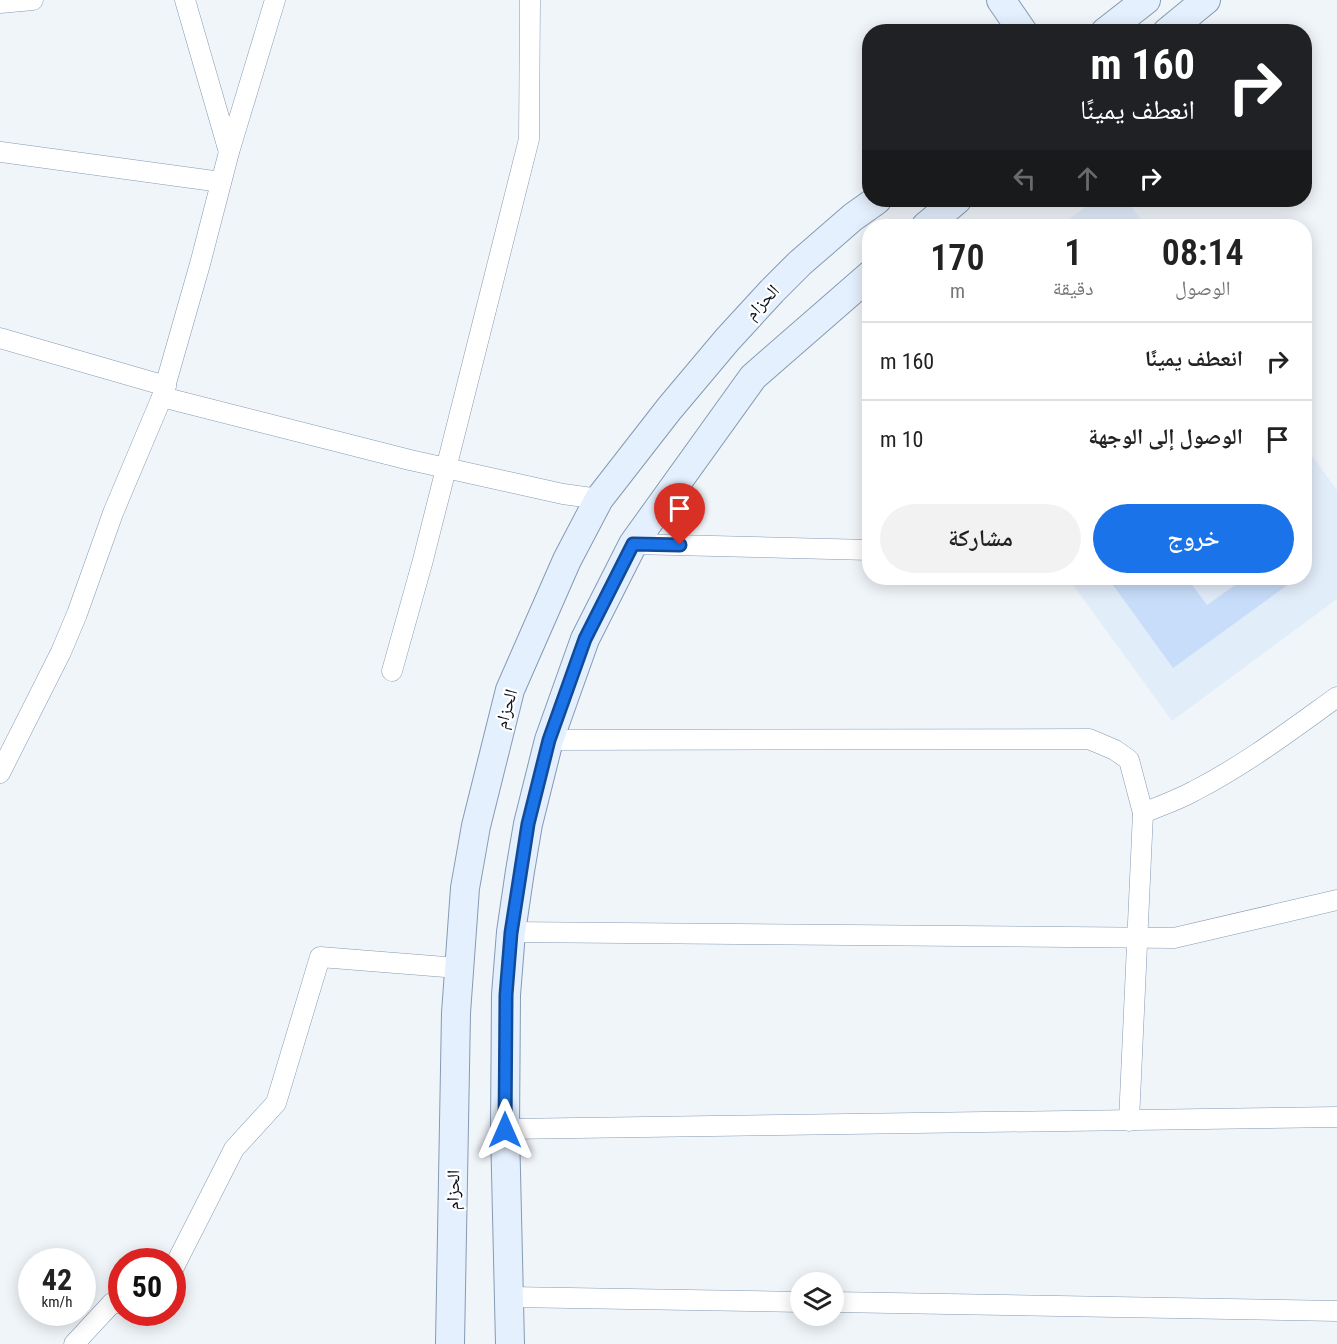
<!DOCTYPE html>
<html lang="ar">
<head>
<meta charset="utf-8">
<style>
	body { margin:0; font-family:"Roboto Condensed","Noto Naskh Arabic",sans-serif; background:#f2f2f2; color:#222; direction:rtl; height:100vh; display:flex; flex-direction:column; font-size:22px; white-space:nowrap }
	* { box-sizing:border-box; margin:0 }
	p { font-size:20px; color:#767676 }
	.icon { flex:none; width:33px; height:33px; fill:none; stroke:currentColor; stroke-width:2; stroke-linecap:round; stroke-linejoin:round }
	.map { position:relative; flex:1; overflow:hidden; direction:ltr }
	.panel { position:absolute; left:862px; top:219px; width:450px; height:366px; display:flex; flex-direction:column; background:#fff; border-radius:24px; box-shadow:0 3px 15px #0003; direction:rtl }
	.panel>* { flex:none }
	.banner { position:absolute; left:862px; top:24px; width:450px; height:183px; border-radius:24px; box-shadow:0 3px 15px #0003; direction:rtl; background:#202124; color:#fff; overflow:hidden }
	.buttons { position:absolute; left:790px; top:1272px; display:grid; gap:12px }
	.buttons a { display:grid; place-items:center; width:54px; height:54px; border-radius:50%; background:#fff; box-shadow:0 3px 15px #0003; font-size:30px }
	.speed { position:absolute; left:18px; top:1248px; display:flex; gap:12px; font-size:30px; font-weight:700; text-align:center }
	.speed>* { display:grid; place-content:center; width:78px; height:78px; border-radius:50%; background:#fff; box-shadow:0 3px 15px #0003; line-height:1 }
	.speed small { font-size:15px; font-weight:400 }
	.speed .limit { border:9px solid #d22; background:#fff; color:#111 }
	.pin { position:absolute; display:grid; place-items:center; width:51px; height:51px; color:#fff; margin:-62px -26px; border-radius:50% 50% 50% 0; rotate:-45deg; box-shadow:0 0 6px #0007 }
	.pin .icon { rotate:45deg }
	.me { position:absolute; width:66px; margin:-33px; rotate:0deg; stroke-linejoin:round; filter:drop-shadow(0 0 4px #0008) }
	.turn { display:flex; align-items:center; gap:21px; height:126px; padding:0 18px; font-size:27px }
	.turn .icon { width:78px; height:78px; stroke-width:2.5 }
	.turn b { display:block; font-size:42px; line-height:51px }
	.lanes { display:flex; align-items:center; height:57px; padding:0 18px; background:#0003; justify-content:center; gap:30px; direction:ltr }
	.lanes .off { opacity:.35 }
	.eta { display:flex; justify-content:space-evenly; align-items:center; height:102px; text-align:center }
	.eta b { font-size:36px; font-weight:600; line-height:42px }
	.button { display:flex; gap:12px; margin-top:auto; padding:12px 18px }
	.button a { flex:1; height:69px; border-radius:36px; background:#1a73e8; color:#fff; font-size:24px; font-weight:600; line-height:69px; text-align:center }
	.button a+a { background:#f2f2f2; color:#222 }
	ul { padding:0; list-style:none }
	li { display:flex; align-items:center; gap:18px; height:78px; padding:0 18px; border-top:2px solid #e0e0e0 }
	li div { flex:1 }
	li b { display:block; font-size:22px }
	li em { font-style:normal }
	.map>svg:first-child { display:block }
	.built { fill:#e2edfa }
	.building { fill:#c7ddf9 }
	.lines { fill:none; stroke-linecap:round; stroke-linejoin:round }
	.street-casing { stroke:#859ab3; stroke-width:21 }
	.secondary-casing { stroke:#859ab3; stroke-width:30 }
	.street { stroke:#fff; stroke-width:20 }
	.secondary { stroke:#e5f0fe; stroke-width:28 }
	.route-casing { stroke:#114b97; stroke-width:15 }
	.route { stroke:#1a73e8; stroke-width:10 }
	.labels { text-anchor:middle; stroke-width:4.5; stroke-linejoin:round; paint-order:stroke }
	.street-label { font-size:18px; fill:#091019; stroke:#fff }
</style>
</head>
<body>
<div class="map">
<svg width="1337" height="1344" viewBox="0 0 1337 1344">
	<rect width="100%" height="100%" fill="#f0f5fa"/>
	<g class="built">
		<path d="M 1096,200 L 1126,200 L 1146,226 L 1059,226 Z"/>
		<path d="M 1305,446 L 1337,490 L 1337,599 L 1172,721 L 1068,578 L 1305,578 Z"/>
	</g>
	<path class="building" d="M 1108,578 L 1187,578 L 1207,605 L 1245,578 L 1297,578 L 1173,668 Z"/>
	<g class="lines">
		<defs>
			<g id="street">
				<path d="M 185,0 L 229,152"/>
				<path d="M 0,3 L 33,0"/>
				<path d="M 1,152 L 221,182"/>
				<path d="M 0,338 L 166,386"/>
				<path d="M 162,397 L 410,460 L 563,494 L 599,499"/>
				<path d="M 633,544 L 870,550"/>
				<path d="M 392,671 L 423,560 L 529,139 L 530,0"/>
				<path d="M 549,740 L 1089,739 L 1115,750 L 1129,760 L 1143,813 L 1129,1121"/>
				<path d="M 0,773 L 61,652 L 77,614 L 113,513 L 162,397 L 200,264 L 229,152 L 275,0"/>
				<path d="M 1143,813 C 1160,806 1178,800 1194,791 C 1245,765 1291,730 1337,697"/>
				<path d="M 511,932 L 1174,938 L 1337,900"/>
				<path d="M 505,1129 L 1337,1117"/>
				<path d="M 172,1271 L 234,1149 L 276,1103 L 320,957 L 458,968"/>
				<path d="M 510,1297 L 801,1302"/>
				<path d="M 834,1302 L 1337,1311"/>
				<path d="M 74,1344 L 112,1303 L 122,1303"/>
			</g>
			<g id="secondary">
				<path d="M 1001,0 L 1023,32"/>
				<path d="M 1105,32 L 1146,0"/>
				<path d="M 1167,32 L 1206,0"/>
				<path d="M 926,226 L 957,200"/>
				<path d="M 450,1344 L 456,1013 L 465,888 L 476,826 L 510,690 L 567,560 L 599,499 L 669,409 L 727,340 L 772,291 L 800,263 L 853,217 L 877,200"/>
				<path d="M 510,1344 L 505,1129 L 506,995 L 511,932 L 520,871 L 528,824 L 549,740 L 585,639 L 633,544 L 753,377 L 870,275"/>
			</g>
		</defs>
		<use href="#street" class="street-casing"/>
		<use href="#secondary" class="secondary-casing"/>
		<use href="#street" class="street"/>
		<use href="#secondary" class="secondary"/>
	</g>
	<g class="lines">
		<defs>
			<path id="route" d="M 505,1130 L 506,995 L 511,933 L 528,824 L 549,740 L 585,639 L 633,544 L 680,545"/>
		</defs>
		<use href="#route" class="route-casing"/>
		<use href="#route" class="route"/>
	</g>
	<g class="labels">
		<g class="street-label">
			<text transform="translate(762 302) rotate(-47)" y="6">الحزام</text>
			<text transform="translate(506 709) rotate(-74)" y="6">الحزام</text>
			<text transform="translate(453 1190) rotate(-89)" y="6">الحزام</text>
		</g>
	</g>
</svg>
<div class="buttons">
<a><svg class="icon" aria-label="layers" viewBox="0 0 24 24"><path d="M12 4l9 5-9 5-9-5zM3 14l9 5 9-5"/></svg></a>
</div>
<div class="speed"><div>42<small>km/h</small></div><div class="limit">50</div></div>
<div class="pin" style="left:680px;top:545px;background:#d93025"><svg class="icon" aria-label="arrive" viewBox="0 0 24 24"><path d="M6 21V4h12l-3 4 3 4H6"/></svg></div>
<svg class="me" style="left:505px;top:1130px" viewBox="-20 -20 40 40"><path d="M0-17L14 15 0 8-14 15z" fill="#1a73e8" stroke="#fff" stroke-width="4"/></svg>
<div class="banner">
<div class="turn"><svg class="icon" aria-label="right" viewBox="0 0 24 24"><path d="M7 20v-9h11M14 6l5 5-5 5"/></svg><div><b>160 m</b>انعطف يمينًا</div></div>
<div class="lanes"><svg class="icon off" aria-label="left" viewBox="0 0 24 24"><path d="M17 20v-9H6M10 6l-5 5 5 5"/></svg><svg class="icon off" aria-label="ahead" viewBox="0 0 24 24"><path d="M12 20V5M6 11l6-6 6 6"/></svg><svg class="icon" aria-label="right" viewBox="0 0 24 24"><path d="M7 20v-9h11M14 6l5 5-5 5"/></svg></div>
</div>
<section class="panel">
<div class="eta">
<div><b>08:14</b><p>الوصول</p></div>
<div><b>1</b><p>دقيقة</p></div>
<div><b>170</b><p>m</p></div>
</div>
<ul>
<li><svg class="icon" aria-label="right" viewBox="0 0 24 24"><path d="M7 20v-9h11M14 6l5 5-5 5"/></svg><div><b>انعطف يمينًا</b></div><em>160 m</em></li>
<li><svg class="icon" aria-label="arrive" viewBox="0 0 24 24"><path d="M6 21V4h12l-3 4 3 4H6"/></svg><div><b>الوصول إلى الوجهة</b></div><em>10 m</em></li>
</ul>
<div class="button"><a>خروج</a><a>مشاركة</a></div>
</section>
</div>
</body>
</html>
